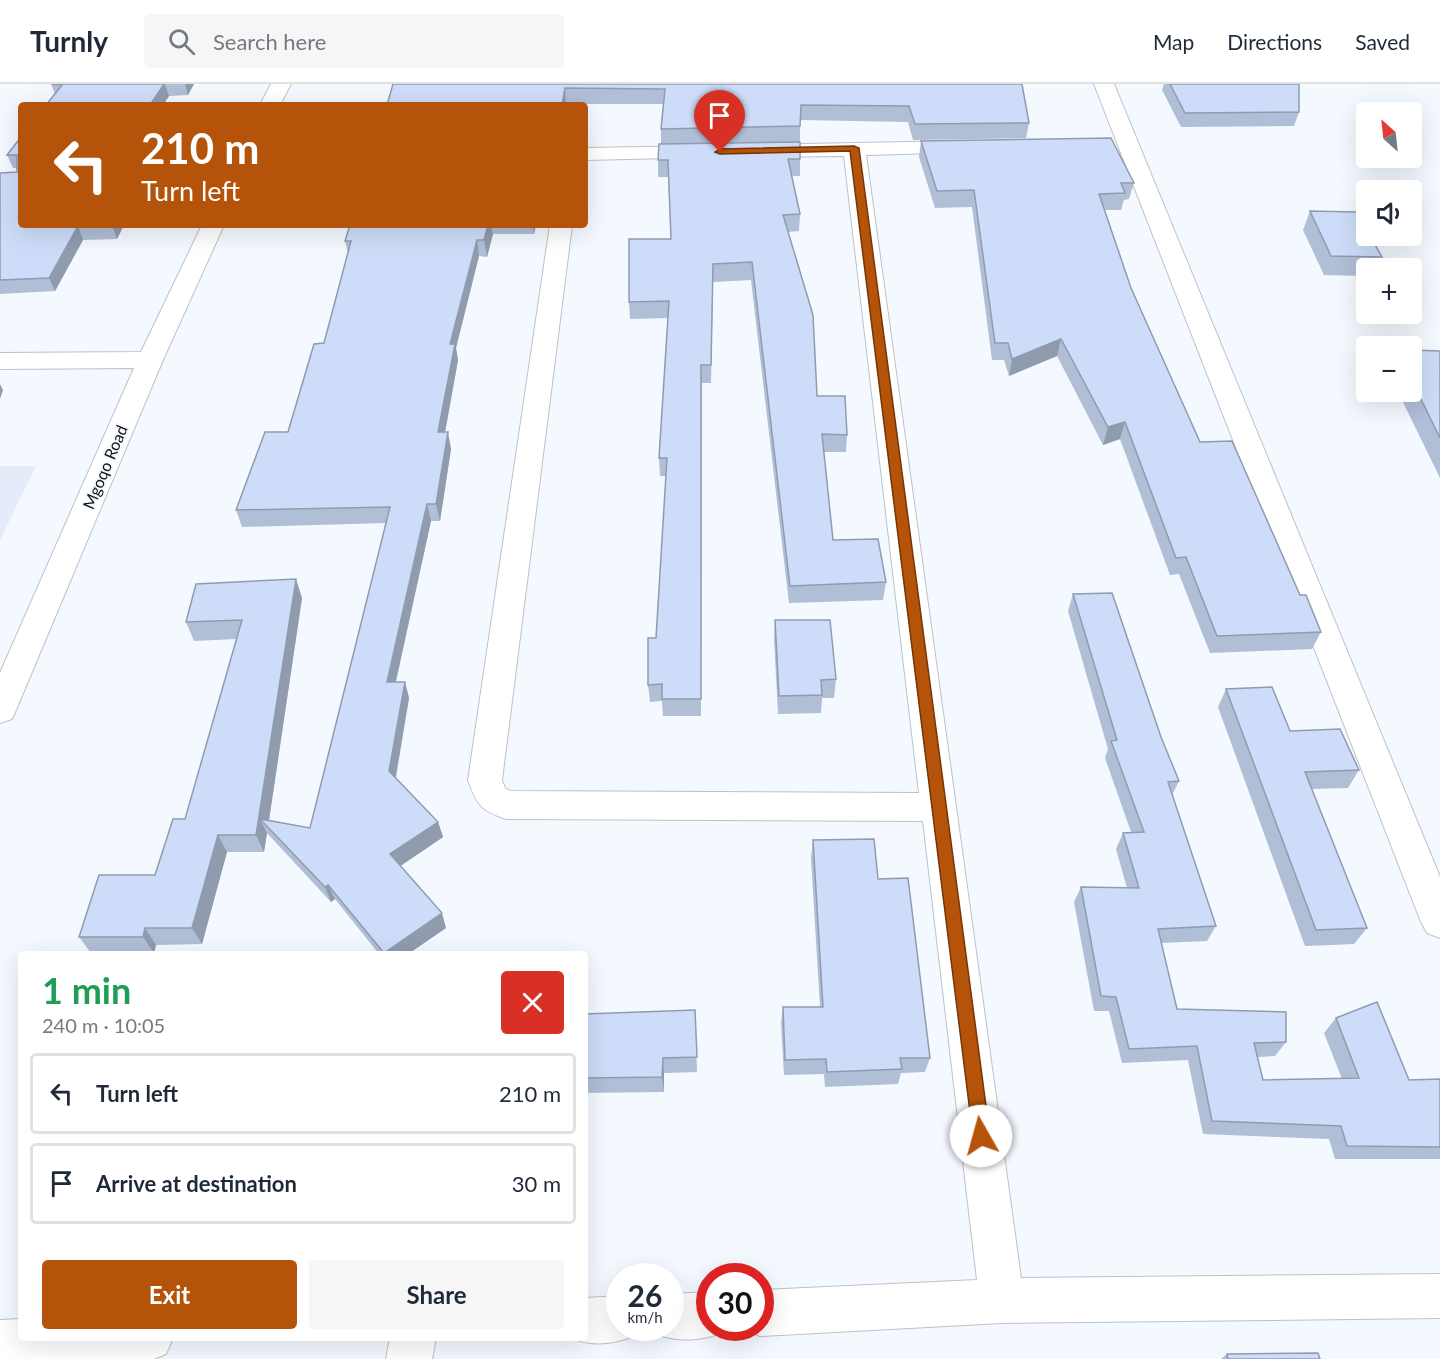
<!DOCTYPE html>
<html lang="en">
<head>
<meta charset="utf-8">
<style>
	body { margin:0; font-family:Lato,sans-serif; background:#f6f6f7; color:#1f2937; height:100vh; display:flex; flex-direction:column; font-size:22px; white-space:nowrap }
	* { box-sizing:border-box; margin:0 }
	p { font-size:20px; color:#747a83 }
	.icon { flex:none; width:33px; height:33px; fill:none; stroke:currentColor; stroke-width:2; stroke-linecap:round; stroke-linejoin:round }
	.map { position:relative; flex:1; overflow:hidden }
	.panel { position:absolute; left:18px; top:867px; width:570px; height:390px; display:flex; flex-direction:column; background:#fff; border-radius:6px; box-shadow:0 6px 24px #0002 }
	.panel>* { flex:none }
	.guide { position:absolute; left:18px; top:18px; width:570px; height:126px; border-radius:6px; box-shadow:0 6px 24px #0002; background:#b45309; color:#fff; overflow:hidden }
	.needle { width:39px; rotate:333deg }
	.buttons { position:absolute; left:1356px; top:18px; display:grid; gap:12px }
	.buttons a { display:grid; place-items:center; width:66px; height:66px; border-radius:6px; background:#fff; box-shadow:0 6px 24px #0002; font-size:30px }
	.speed { position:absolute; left:606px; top:1179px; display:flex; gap:12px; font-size:30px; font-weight:700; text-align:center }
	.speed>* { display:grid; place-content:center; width:78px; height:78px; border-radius:50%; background:#fff; box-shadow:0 6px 24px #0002; line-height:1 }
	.speed small { font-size:15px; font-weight:400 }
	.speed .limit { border:9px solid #d22; background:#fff; color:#111 }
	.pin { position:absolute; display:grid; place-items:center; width:51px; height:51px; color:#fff; margin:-62px -26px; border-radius:50% 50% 50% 0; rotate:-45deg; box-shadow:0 0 6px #0007 }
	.pin .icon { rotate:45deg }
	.me { position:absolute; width:66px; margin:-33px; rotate:353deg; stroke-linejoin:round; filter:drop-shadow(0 0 4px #0008) }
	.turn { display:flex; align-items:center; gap:21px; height:126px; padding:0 24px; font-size:27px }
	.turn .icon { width:78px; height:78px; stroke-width:2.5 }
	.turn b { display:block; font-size:42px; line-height:51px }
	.round { display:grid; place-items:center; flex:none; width:63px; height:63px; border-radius:6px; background:#f6f6f7 }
	.headline { display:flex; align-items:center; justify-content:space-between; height:102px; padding:0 24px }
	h1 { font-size:36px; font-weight:700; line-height:45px; color:#1e9e55 }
	.action { display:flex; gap:12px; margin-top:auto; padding:12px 24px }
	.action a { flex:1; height:69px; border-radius:6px; background:#b45309; color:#fff; font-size:24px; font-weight:700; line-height:69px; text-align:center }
	.action a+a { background:#f6f6f7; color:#1f2937 }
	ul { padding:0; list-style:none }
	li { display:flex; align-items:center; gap:18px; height:81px; margin:0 12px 9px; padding:0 12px; border:3px solid #e0e1e3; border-radius:6px }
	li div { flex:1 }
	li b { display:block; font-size:22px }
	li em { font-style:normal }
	header { display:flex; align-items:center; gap:36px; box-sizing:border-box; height:84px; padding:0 30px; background:#fff; border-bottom:2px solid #e0e1e3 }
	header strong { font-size:28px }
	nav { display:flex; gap:33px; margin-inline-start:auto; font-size:21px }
	.search { width:420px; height:54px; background:#f6f6f7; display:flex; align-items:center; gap:15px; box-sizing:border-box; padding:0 21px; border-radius:6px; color:#747a83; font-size:22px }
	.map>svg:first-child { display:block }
	.built { fill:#e4ecfa }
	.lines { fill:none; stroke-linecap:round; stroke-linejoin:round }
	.street-casing { stroke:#bdc1c8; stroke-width:2 }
	.street { fill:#fff; fill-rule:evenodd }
	.wall { fill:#b0bed6 }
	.shaded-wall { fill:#909bae }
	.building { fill:#cdddf9; stroke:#909bae; stroke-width:1.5 }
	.route { fill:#b45309; stroke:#753606; stroke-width:1.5 }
	.labels { text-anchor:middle; stroke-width:4.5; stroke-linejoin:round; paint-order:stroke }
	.street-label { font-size:16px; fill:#141618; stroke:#f4f8ff }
</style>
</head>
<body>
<header>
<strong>Turnly</strong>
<div class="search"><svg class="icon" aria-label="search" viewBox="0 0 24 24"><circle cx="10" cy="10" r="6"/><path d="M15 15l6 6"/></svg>Search here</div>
<nav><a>Map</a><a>Directions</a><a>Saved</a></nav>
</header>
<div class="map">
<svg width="1440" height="1275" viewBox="0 0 1440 1275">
	<rect width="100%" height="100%" fill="#f4f8ff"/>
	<path class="built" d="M 0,382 L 36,382 L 0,456 Z"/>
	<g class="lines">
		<defs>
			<g id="street">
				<path d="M 271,0 L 291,0 L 280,21 L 260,21 Z"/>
				<path d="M 1094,0 L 1114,0 L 1440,793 L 1440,854 L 1427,849 L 1421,838 Z"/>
				<path d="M 964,57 L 972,58 L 975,63 L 972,68 L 866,71 L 1021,1194 L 1440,1190 L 1440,1234 L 1002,1239 L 760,1252 L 744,1245 L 760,1244 L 760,1206 L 977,1196 L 923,737 L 506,735 C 480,726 477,721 468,696 L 550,141 L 572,141 L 502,696 L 505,704 L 510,707 L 919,709 L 844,72 L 755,73 L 747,72 L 744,67 L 747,62 L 755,61 Z"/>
				<path d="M 703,62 L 711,63 L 714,68 L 711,73 L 585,76 L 585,64 Z"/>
				<path d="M 202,141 L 224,141 L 163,276 L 16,626 L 12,635 L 0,639 L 0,589 L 134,284 L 0,285 L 0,269 L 141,268 Z"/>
				<path d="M 710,1208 L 710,1244 L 727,1244 L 726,1247 C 703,1257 677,1259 654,1249 L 652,1244 L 670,1244 L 670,1210 Z"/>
				<path d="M 620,1212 L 620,1244 L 639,1244 L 636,1251 C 615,1260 593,1263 571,1254 L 585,1254 L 585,1214 Z"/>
				<path d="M 21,1235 L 21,1254 L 173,1254 L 166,1270 L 154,1275 L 0,1275 L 0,1236 Z"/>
				<path d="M 390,1254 L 436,1254 L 432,1275 L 386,1275 Z"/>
			</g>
		</defs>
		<use href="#street" class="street-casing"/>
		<use href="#street" class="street"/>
	</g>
	<g class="wall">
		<path d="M 51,0 L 194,0 L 188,11 L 169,12 L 163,21 L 46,21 L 55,10 Z"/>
		<path d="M 393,0 L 1022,0 L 1029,39 L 1026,54 L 913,56 L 908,38 L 800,36 L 800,92 L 792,92 L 800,130 L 799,147 L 788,148 L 817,312 L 847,351 L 846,368 L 824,368 L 833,456 L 886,498 L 883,516 L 789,519 L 751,196 L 713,198 L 711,299 L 702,299 L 701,632 L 663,632 L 662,617 L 650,618 L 648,601 L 656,554 L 666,392 L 660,392 L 659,374 L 668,234 L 630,235 L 629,218 L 671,155 L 668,93 L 658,93 L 658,76 L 661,60 L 661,45 L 663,20 L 566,20 Z"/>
		<path d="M 1164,0 L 1299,0 L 1299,28 L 1294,42 L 1181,43 L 1162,6 Z"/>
		<path d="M 21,53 L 124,141 L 117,155 L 83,156 L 55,207 L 0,210 L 0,89 L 17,88 L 17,84 L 13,84 L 7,71 Z"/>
		<path d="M 921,57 L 1134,99 L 1129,115 L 1124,116 L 1121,126 L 1105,126 L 1131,204 L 1200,358 L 1300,511 L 1321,548 L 1312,565 L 1210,569 L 1179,490 L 1170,491 L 1120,355 L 1103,361 L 1057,272 L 1009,292 L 1004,276 L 992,276 L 972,123 L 935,124 L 919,73 Z"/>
		<path d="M 1310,127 L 1382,173 L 1377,184 L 1366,184 L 1366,192 L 1324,191 L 1303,146 Z"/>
		<path d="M 350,141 L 536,141 L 534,150 L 493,150 L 487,173 L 479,172 L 456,264 L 458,276 L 445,348 L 451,365 L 440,437 L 431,437 L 396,598 L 405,598 L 409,614 L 396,694 L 438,738 L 443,753 L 400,782 L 446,844 L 408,870 L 379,870 L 335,815 L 331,818 L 267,749 L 264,768 L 227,768 L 202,860 L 156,861 L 154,869 L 91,869 L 79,853 L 155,791 L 185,735 L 236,555 L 194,557 L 186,538 L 302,514 L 269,736 L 310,744 L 386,439 L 242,443 L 236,426 L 288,348 L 324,259 L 348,169 L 345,157 Z"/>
		<path d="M 1412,266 L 1440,267 L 1440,394 L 1398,308 L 1412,308 Z"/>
		<path d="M 1073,510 L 1161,653 L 1179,697 L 1172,711 L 1216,842 L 1207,857 L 1161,859 L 1177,925 L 1286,958 L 1275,972 L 1257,973 L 1263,996 L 1342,995 L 1324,949 L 1336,934 L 1409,996 L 1440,995 L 1440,1075 L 1335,1075 L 1329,1055 L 1203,1050 L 1188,976 L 1122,979 L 1109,927 L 1094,927 L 1074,818 L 1081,803 L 1127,804 L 1116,765 L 1123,749 L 1131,748 L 1105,674 L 1108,665 L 1068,527 Z"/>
		<path d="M 775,536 L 836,595 L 834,614 L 822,614 L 821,629 L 778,630 L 774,555 Z"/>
		<path d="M 1226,605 L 1290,647 L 1359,686 L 1348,704 L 1312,705 L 1367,844 L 1354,860 L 1305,862 L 1218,623 Z"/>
		<path d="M 813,756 L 878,795 L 930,974 L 925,988 L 901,989 L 898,1000 L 825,1003 L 824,990 L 784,991 L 781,939 L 783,923 L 820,923 L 811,774 Z"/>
		<path d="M 695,926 L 697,988 L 664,989 L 664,1008 L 585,1009 L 585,930 Z"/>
		<path d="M 1227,1270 L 1228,1275 L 1221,1275 Z"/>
	</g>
	<g class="shaded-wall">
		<path d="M 164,0 L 165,0 L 169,12 L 163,21 L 150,21 Z"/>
		<path d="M 185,0 L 194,0 L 188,11 Z"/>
		<path d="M 565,4 L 566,21 L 562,21 Z"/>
		<path d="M 112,141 L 124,141 L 117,155 Z"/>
		<path d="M 488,141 L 491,141 L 493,150 L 487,173 L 484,156 Z"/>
		<path d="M 533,141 L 536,141 L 534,150 Z"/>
		<path d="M 78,142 L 83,156 L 55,207 L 49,194 Z"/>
		<path d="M 477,156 L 479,172 L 456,264 L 458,276 L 442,365 L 438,348 L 450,260 Z"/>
		<path d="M 1061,255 L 1057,272 L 1009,292 L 1012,275 Z"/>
		<path d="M 0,300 L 3,306 L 0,315 Z"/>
		<path d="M 1125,338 L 1120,355 L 1103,361 L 1108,343 Z"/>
		<path d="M 448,348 L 451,365 L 440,437 L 436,420 Z"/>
		<path d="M 427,420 L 431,437 L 392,614 L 387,598 Z"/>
		<path d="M 296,495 L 302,514 L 268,743 L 260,735 L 267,749 L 264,768 L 256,751 Z"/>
		<path d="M 405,598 L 409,614 L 394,702 L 389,687 Z"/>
		<path d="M 438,738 L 443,753 L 396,785 L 390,770 Z"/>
		<path d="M 218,751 L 227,768 L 202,860 L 192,844 Z"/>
		<path d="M 328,801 L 335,815 L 331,818 L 325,803 Z"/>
		<path d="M 442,829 L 446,844 L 408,870 L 385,870 L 384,869 Z"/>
		<path d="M 145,844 L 156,861 L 154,869 L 143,853 Z"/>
		<path d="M 663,974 L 664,989 L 664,1008 L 662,993 Z"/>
	</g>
	<g class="building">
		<path d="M 51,0 L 164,0 L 150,21 L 46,21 L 62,1 Z"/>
		<path d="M 393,0 L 1022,0 L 1029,39 L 915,40 L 909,22 L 801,21 L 800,42 L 661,45 L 665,5 L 565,4 L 562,21 L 387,21 Z"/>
		<path d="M 1170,0 L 1299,0 L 1299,28 L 1185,29 Z"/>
		<path d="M 21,53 L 21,141 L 112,141 L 78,142 L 49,194 L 0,196 L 0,89 L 17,88 L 17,71 L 7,71 Z"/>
		<path d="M 1111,54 L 1134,99 L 1121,99 L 1125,109 L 1099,110 L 1131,204 L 1200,358 L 1232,357 L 1300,511 L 1306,511 L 1321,548 L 1217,552 L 1186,473 L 1176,474 L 1125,338 L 1108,343 L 1061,255 L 1012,275 L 1008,259 L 995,259 L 974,106 L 937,107 L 921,57 Z"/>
		<path d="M 800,58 L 800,75 L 788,75 L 800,130 L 783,131 L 813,231 L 817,312 L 845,312 L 847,351 L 822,350 L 833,456 L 878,455 L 886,498 L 790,502 L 752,178 L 713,180 L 711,281 L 701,281 L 701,615 L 662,615 L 662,600 L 648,601 L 648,554 L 656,554 L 667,374 L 659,374 L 669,217 L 629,218 L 629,155 L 671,155 L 668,76 L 658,76 L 659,60 Z"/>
		<path d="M 1310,127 L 1356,128 L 1366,146 L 1366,152 L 1370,152 L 1382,173 L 1331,172 Z"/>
		<path d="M 350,141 L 488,141 L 484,156 L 477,156 L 450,260 L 455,260 L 438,348 L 448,348 L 436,420 L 427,420 L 387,598 L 405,598 L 389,687 L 438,738 L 390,770 L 442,829 L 384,869 L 328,801 L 325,803 L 260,735 L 310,744 L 390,423 L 236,426 L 265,348 L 288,348 L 314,260 L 324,259 L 351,157 L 345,157 Z"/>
		<path d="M 1412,266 L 1440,267 L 1440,354 L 1412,297 Z"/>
		<path d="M 296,495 L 256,751 L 218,751 L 192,844 L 145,844 L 143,853 L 79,853 L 99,791 L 155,791 L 173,735 L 185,735 L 242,536 L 186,538 L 196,500 Z"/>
		<path d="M 1112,509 L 1161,653 L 1179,697 L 1168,698 L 1216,842 L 1158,845 L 1177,925 L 1286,928 L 1286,958 L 1254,959 L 1263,996 L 1359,994 L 1336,934 L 1377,918 L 1409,996 L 1440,995 L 1440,1063 L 1347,1062 L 1341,1042 L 1212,1037 L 1197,962 L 1129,965 L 1116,913 L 1101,912 L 1081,803 L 1139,804 L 1123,749 L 1144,748 L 1111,657 L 1117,656 L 1073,510 Z"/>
		<path d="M 775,536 L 830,536 L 836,595 L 821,596 L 822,611 L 779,612 Z"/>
		<path d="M 1272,603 L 1290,647 L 1340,645 L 1359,686 L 1305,688 L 1367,844 L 1316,846 L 1226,605 Z"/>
		<path d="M 874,755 L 878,795 L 908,794 L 930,974 L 900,974 L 902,985 L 827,988 L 826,975 L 785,976 L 783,923 L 823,923 L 813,756 Z"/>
		<path d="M 695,926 L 697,973 L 663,974 L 662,993 L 585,994 L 585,930 Z"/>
		<path d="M 1318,1269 L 1320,1275 L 1228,1275 L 1227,1270 Z"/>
	</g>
	<path class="route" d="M 854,62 L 859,64 L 990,1052 L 987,1058 L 981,1061 L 975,1058 L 973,1052 L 850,67 L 720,70 L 715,68 L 720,65 Z"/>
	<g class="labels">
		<g class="street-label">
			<text transform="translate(105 383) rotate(-67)" y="6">Mgoqo Road</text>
		</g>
	</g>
</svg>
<div class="buttons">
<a><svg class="needle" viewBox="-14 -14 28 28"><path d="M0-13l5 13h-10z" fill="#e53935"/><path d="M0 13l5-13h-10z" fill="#747a83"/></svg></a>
<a><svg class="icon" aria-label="sound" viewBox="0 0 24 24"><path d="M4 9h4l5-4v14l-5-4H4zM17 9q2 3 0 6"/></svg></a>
<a>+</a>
<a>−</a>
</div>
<div class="speed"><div>26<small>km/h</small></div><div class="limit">30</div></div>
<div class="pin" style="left:720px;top:68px;background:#d93025"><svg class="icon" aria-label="arrive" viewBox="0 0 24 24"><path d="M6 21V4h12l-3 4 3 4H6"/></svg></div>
<svg class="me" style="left:981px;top:1052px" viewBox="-20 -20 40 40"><circle r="19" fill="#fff"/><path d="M0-13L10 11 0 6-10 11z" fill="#b45309"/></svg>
<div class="guide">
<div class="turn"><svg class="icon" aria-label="left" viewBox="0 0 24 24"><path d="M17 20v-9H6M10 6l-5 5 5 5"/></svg><div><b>210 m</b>Turn left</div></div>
</div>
<section class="panel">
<div class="headline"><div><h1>1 min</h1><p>240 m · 10:05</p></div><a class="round" style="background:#d93025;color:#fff"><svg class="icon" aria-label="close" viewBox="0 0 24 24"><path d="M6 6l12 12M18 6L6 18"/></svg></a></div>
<ul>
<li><svg class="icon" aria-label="left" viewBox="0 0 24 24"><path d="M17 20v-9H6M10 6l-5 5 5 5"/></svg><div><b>Turn left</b></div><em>210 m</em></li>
<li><svg class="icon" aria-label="arrive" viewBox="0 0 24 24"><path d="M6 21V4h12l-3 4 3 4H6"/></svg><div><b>Arrive at destination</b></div><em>30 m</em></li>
</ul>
<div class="action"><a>Exit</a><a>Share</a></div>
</section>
</div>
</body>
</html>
